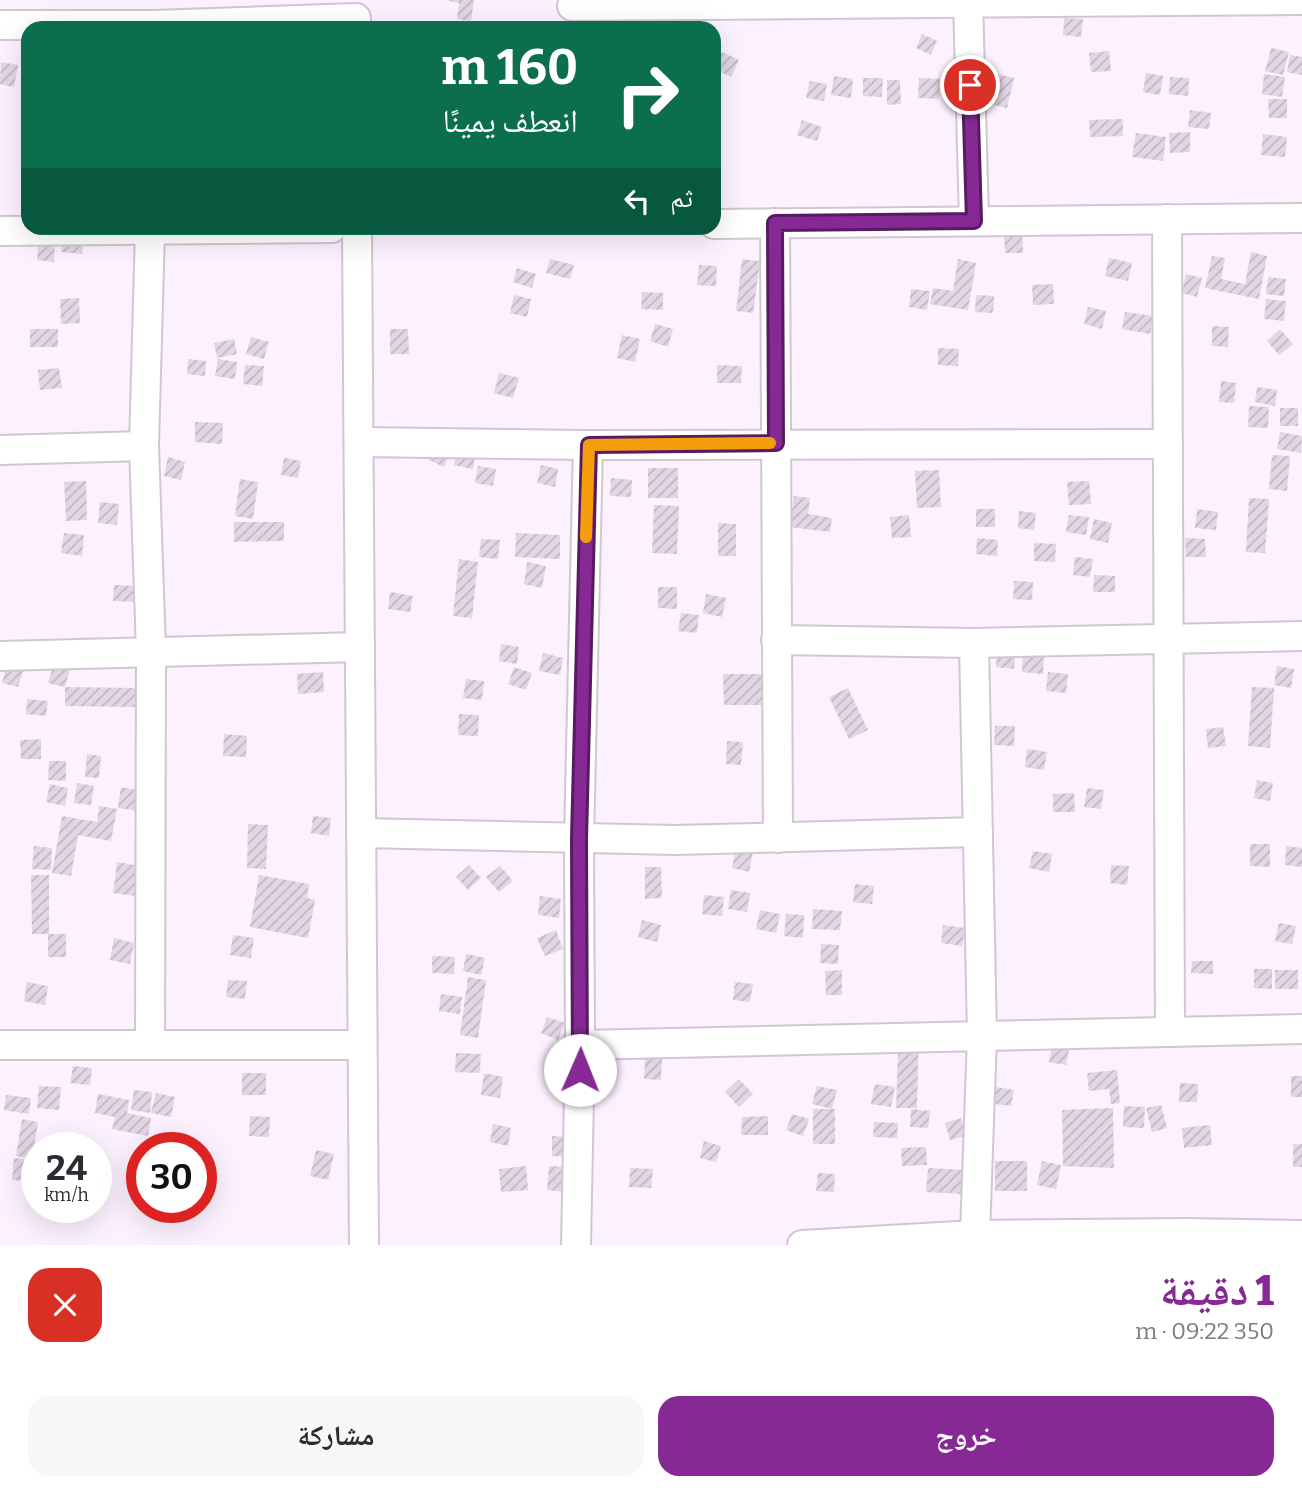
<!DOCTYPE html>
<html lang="ar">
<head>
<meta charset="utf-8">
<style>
	body { margin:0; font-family:Bitter,"Noto Naskh Arabic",serif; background:#f7f7f7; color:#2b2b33; direction:rtl; height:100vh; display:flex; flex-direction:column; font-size:26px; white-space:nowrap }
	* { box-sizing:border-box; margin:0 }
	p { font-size:23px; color:#7c7c81 }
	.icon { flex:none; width:38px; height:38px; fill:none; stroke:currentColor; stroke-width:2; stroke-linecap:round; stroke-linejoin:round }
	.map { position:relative; height:1245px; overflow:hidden; direction:ltr }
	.panel { display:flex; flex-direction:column; background:#fff; flex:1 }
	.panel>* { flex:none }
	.guide { position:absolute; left:21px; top:21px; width:700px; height:214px; border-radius:21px; box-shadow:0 7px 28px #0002; direction:rtl; background:#0b6e4f; color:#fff; overflow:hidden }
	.speed { position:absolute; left:21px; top:1132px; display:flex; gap:14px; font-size:35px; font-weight:700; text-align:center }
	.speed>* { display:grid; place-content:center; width:91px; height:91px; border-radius:50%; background:#fff; box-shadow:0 7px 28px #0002; line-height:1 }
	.speed small { font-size:18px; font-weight:400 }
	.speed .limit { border:10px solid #d22; background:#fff; color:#111 }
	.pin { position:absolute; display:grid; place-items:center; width:60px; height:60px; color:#fff; margin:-30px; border:4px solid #fff; border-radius:50%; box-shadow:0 2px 7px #0007 }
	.me { position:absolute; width:77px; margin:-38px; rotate:1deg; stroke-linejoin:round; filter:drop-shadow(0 0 5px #0008) }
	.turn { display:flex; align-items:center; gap:24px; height:147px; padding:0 28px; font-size:32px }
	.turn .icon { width:91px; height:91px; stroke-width:2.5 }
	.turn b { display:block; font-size:49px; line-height:60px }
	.then { display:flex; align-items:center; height:66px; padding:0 28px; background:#0003; gap:14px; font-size:26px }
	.round { display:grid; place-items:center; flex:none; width:74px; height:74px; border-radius:21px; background:#f7f7f7 }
	.summary { display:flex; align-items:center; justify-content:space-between; height:119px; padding:0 28px }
	h1 { font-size:42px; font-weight:800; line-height:52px; color:#862995 }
	.primary-button { display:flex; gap:14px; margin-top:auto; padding:14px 28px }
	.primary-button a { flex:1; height:80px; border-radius:21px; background:#862995; color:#fff; font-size:28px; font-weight:800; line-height:80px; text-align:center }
	.primary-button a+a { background:#f7f7f7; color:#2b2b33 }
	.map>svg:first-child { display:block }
	.building { fill:url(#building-hatch) }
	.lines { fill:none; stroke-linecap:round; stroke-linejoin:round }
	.minor-casing { stroke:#d1c6d2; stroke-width:32 }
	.minor { stroke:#fff; stroke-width:28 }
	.route-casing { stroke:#571b61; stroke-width:18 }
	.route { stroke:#862995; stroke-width:12 }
	.slow { stroke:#f59e0b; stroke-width:12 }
</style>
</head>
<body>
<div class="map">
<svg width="1302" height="1245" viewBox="0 0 1302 1245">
	<defs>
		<pattern id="building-hatch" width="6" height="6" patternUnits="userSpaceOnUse" patternTransform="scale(1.75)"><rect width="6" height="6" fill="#e1d6e3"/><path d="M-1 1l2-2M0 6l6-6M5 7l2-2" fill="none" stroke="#c1b7c2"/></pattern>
	</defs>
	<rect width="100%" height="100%" fill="#fcf1fe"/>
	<g class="building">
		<path d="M 445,0 L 474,0 L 471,21 L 457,19 L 459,3 Z"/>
		<path d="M 1064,18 L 1083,19 L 1081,37 L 1063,35 Z"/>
		<path d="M 922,34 L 937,41 L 931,55 L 916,48 Z"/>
		<path d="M 1271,48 L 1289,52 L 1283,75 L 1265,71 Z"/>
		<path d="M 1109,51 L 1111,71 L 1091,72 L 1089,53 Z"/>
		<path d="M 722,52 L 739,60 L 731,77 L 714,69 Z"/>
		<path d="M 1290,55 L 1302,57 L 1302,75 L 1287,72 Z"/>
		<path d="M 1,62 L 18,65 L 14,87 L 0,84 Z"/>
		<rect x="21" y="68" width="7" height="19"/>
		<path d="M 1146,73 L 1163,76 L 1160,95 L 1143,92 Z"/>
		<path d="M 997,74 L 1014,78 L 1007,108 L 989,104 Z"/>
		<path d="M 1264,74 L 1285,77 L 1282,97 L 1262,94 Z"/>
		<path d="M 834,76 L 853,79 L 851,98 L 831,95 Z"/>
		<path d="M 1170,77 L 1189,78 L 1188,96 L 1169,94 Z"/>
		<path d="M 863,78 L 883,78 L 882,97 L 863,96 Z"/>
		<path d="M 919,78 L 940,79 L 939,99 L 918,98 Z"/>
		<path d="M 887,80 L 900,80 L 901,104 L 887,105 Z"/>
		<path d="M 810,81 L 827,84 L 824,101 L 806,98 Z"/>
		<path d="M 1268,99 L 1287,99 L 1287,118 L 1269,118 Z"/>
		<path d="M 1190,110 L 1211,113 L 1209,129 L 1188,127 Z"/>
		<path d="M 1123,119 L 1123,136 L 1090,137 L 1089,120 Z"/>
		<path d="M 802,120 L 822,127 L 817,141 L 797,135 Z"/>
		<path d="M 1190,132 L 1190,152 L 1170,153 L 1169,133 Z"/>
		<path d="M 1136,133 L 1166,137 L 1163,161 L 1132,157 Z"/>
		<path d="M 1263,134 L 1287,137 L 1285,157 L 1261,155 Z"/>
		<path d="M 1022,232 L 1023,253 L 1005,253 L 1004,233 Z"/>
		<path d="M 63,234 L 84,237 L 82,254 L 61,252 Z"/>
		<path d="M 39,240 L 55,242 L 54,262 L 37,260 Z"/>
		<path d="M 1251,252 L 1267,256 L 1259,299 L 1205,288 L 1212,256 L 1225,258 L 1221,279 L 1245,284 Z"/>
		<path d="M 1109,258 L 1132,263 L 1128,281 L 1105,276 Z"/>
		<path d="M 550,259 L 574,265 L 570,279 L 546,273 Z"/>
		<path d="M 742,259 L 760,261 L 753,313 L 736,311 Z"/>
		<path d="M 958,259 L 976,263 L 968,310 L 930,304 L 933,288 L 953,291 Z"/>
		<path d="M 699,265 L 717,266 L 716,286 L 697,285 Z"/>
		<path d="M 517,268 L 536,274 L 532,288 L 513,282 Z"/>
		<path d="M 1186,274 L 1202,278 L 1197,297 L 1182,293 Z"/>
		<path d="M 1268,277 L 1286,279 L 1284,296 L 1266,294 Z"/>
		<path d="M 1053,284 L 1054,304 L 1033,305 L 1032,285 Z"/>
		<path d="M 911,289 L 930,291 L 927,310 L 909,307 Z"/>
		<path d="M 642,292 L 663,293 L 663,310 L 641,309 Z"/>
		<path d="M 514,295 L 531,299 L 527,317 L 510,313 Z"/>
		<path d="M 976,295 L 994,296 L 993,313 L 975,312 Z"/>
		<path d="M 79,298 L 80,323 L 61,324 L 60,299 Z"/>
		<path d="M 1266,299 L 1286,301 L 1284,321 L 1264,319 Z"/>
		<path d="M 1088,307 L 1106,311 L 1102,329 L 1084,324 Z"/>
		<path d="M 1125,312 L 1153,316 L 1150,334 L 1122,329 Z"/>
		<path d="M 655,324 L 673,329 L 668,347 L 650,341 Z"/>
		<path d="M 1212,326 L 1229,327 L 1228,347 L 1212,346 Z"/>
		<rect x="30" y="329" width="28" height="18"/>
		<path d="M 390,329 L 408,329 L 409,354 L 390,354 Z"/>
		<path d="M 1280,329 L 1293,344 L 1279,355 L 1267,341 Z"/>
		<path d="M 622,335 L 640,339 L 635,362 L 617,358 Z"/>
		<path d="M 251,337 L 269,342 L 264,359 L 246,354 Z"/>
		<path d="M 234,339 L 237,354 L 217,358 L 214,343 Z"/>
		<path d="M 938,348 L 959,349 L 958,366 L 938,365 Z"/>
		<path d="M 188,359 L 206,361 L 205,376 L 187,374 Z"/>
		<path d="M 218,359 L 237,362 L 235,379 L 215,376 Z"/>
		<path d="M 245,365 L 264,366 L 262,386 L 243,384 Z"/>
		<path d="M 717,365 L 742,366 L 741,383 L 717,383 Z"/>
		<path d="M 59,368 L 62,388 L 40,390 L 38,370 Z"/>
		<path d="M 499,373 L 519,378 L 513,398 L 494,393 Z"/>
		<path d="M 1221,381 L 1236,383 L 1234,403 L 1219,402 Z"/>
		<path d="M 1257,387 L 1277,390 L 1275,406 L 1255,402 Z"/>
		<path d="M 1249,406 L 1269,407 L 1268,428 L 1248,427 Z"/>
		<rect x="1280" y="408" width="18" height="18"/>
		<path d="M 195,422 L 223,423 L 222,444 L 195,442 Z"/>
		<path d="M 1280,432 L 1302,436 L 1301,453 L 1277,449 Z"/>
		<path d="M 457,447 L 476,450 L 473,469 L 454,465 Z"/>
		<path d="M 451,450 L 444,467 L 421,456 Z"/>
		<path d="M 1272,455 L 1290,456 L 1287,491 L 1269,489 Z"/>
		<path d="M 168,457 L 185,462 L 181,480 L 164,476 Z"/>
		<path d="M 284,458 L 301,461 L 298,478 L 281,475 Z"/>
		<path d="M 541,465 L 558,469 L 555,487 L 537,483 Z"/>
		<path d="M 478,466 L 496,469 L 493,486 L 475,483 Z"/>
		<rect x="648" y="468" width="30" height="30"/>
		<path d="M 939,470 L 941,507 L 917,508 L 915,471 Z"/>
		<path d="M 611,478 L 632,480 L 631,497 L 610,496 Z"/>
		<path d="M 240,479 L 258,482 L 253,519 L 235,516 Z"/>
		<path d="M 86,481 L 87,520 L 66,521 L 64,482 Z"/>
		<path d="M 1089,481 L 1091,504 L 1069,505 L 1067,482 Z"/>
		<path d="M 794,496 L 810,498 L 808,514 L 832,518 L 830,532 L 790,527 Z"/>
		<path d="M 1249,498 L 1269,499 L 1265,553 L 1246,552 Z"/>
		<path d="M 100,502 L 119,504 L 117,525 L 98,523 Z"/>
		<path d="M 654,505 L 679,506 L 677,554 L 652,553 Z"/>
		<rect x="976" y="509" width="19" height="18"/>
		<path d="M 1197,509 L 1218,512 L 1216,530 L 1195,528 Z"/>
		<path d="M 1019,511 L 1036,513 L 1034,530 L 1018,528 Z"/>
		<path d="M 909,515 L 911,537 L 892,538 L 890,517 Z"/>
		<path d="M 1069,515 L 1089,517 L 1086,535 L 1066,532 Z"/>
		<path d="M 1094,519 L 1112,523 L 1108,543 L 1090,539 Z"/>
		<path d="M 234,522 L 284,522 L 284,541 L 234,542 Z"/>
		<path d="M 718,523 L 736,524 L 736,556 L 718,556 Z"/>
		<path d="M 64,533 L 84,535 L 82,556 L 61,553 Z"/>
		<path d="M 516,533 L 560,535 L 560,559 L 515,557 Z"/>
		<path d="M 977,538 L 998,540 L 997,556 L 976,554 Z"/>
		<path d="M 1185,538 L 1205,539 L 1206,557 L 1186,557 Z"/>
		<path d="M 481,539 L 500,540 L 498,559 L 479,557 Z"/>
		<path d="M 1034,543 L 1056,544 L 1055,562 L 1034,561 Z"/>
		<path d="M 1075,557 L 1093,559 L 1090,577 L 1073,575 Z"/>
		<path d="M 459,559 L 478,562 L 472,618 L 453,616 Z"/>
		<path d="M 527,562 L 546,566 L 542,588 L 524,584 Z"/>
		<path d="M 1094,575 L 1115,576 L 1115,592 L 1093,592 Z"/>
		<path d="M 1014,581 L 1033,582 L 1032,600 L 1013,599 Z"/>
		<path d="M 114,585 L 135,586 L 134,602 L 113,601 Z"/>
		<path d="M 658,587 L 677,587 L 677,609 L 658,608 Z"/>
		<path d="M 390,592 L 413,596 L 410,612 L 388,609 Z"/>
		<path d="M 706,594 L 726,598 L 722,617 L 703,613 Z"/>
		<path d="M 681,613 L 699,615 L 697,633 L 678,631 Z"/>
		<path d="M 998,641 L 1017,642 L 1014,669 L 996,667 Z"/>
		<path d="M 501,644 L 519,647 L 517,664 L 499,661 Z"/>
		<path d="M 543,653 L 563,658 L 560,675 L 539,671 Z"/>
		<path d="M 1023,654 L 1044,655 L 1043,674 L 1022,672 Z"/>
		<path d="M 54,662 L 71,666 L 65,687 L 136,688 L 136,707 L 65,706 L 65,687 L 48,683 Z"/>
		<path d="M 7,664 L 24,668 L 18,687 L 2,683 Z"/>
		<path d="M 1277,666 L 1294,669 L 1291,688 L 1274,685 Z"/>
		<path d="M 514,667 L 532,673 L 526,690 L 508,684 Z"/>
		<path d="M 323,672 L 324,692 L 298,694 L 297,674 Z"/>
		<path d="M 1048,672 L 1068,674 L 1066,693 L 1046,691 Z"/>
		<path d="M 723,674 L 773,674 L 773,705 L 724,705 Z"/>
		<path d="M 466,679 L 484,681 L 482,700 L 463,698 Z"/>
		<path d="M 1252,687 L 1274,688 L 1270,748 L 1248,746 Z"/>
		<path d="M 848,688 L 868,730 L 849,739 L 829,697 Z"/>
		<path d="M 27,699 L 48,701 L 46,716 L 26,714 Z"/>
		<path d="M 459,714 L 479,715 L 478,736 L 458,735 Z"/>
		<path d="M 995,726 L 1015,726 L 1014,746 L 994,745 Z"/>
		<path d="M 1223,727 L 1226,746 L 1208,748 L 1206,729 Z"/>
		<path d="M 224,734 L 247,736 L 246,757 L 223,756 Z"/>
		<path d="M 41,739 L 41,759 L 21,759 L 20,740 Z"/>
		<path d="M 727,741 L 743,742 L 741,765 L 726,764 Z"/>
		<path d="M 1027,749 L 1047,752 L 1044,770 L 1025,767 Z"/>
		<path d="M 87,754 L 101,756 L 99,778 L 85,777 Z"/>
		<path d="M 49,761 L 66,761 L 66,781 L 48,780 Z"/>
		<path d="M 1257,780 L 1273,783 L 1270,801 L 1254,798 Z"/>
		<path d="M 77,783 L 94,786 L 91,805 L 74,803 Z"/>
		<path d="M 50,784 L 68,788 L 65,806 L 46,802 Z"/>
		<path d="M 121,787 L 143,791 L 139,811 L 118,808 Z"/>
		<path d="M 1087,788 L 1104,790 L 1101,809 L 1084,807 Z"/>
		<path d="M 1074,793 L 1075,812 L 1053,812 L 1053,794 Z"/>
		<path d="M 99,806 L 117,809 L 111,841 L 78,835 L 71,876 L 52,873 L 62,816 L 97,822 Z"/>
		<path d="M 313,816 L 331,818 L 329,836 L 311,833 Z"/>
		<path d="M 248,824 L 268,825 L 266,869 L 247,868 Z"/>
		<path d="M 1250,844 L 1270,844 L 1270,867 L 1250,866 Z"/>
		<path d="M 34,846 L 52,848 L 51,870 L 32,869 Z"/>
		<path d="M 1286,846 L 1302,848 L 1302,867 L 1285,865 Z"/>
		<path d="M 736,848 L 753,852 L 749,872 L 732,868 Z"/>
		<path d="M 1033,851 L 1052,854 L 1049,872 L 1029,868 Z"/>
		<path d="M 117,862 L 140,866 L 135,896 L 113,893 Z"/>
		<path d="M 469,865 L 481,878 L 468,890 L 456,877 Z"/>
		<path d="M 1111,865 L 1129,866 L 1127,885 L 1110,883 Z"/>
		<path d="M 500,866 L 513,881 L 499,892 L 486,877 Z"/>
		<path d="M 645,867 L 661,867 L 662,898 L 645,899 Z"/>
		<path d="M 31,875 L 49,875 L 49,934 L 32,934 Z"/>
		<path d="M 259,875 L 309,884 L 307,898 L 315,900 L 308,938 L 250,927 Z"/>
		<path d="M 855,884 L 874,886 L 872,904 L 853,902 Z"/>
		<path d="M 731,890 L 750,893 L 747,912 L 728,909 Z"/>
		<path d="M 704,895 L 724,897 L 722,916 L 702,914 Z"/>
		<path d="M 540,896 L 561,899 L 559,918 L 538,915 Z"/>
		<path d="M 813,909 L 842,911 L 840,930 L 812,929 Z"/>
		<path d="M 760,910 L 780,914 L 776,933 L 756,929 Z"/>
		<path d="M 786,914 L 804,915 L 803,938 L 784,936 Z"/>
		<path d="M 642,920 L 661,925 L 657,942 L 638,937 Z"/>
		<path d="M 1279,923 L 1296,926 L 1292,944 L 1275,941 Z"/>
		<path d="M 943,925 L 965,928 L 962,946 L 941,943 Z"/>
		<path d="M 556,930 L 563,949 L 545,956 L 537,938 Z"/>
		<rect x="48" y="934" width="18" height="23"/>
		<path d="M 233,935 L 254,938 L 251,958 L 230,955 Z"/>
		<path d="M 114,938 L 134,943 L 130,964 L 110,960 Z"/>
		<path d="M 821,944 L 839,945 L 838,964 L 820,963 Z"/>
		<path d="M 466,954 L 485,958 L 481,975 L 463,971 Z"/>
		<path d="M 432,956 L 455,957 L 454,974 L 432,973 Z"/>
		<path d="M 1192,961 L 1213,961 L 1213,974 L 1191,973 Z"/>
		<path d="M 1254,969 L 1272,969 L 1272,989 L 1254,988 Z"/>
		<path d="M 842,970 L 842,995 L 826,995 L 825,971 Z"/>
		<rect x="1275" y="970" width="23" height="19"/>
		<path d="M 468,977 L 486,980 L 478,1038 L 460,1035 Z"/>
		<path d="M 228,980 L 247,981 L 245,999 L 226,997 Z"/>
		<path d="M 27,982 L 48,986 L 45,1005 L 24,1001 Z"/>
		<path d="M 735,982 L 753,984 L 750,1002 L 733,1000 Z"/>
		<path d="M 441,994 L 462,997 L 460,1014 L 439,1011 Z"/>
		<path d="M 547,1017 L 565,1023 L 558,1040 L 541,1033 Z"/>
		<path d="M 899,1027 L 919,1028 L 917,1108 L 896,1108 Z"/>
		<path d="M 1055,1032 L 1072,1035 L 1066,1065 L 1049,1062 Z"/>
		<path d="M 646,1038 L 663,1039 L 661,1080 L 644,1079 Z"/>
		<path d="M 456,1053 L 481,1054 L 480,1073 L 455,1072 Z"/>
		<path d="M 73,1066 L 92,1068 L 90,1085 L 70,1083 Z"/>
		<path d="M 1117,1070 L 1120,1103 L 1111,1104 L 1109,1089 L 1089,1091 L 1087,1073 Z"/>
		<rect x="242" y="1073" width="24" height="22"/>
		<path d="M 484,1073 L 503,1077 L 500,1098 L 481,1095 Z"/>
		<rect x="1291" y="1076" width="11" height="21"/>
		<path d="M 739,1079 L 753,1094 L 739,1107 L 725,1092 Z"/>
		<path d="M 1180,1083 L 1198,1084 L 1197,1102 L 1179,1102 Z"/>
		<path d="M 875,1084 L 895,1087 L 891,1107 L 871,1104 Z"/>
		<path d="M 39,1086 L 61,1087 L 59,1110 L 37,1108 Z"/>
		<path d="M 817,1086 L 837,1090 L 832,1109 L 812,1104 Z"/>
		<path d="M 996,1087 L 1014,1090 L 1011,1106 L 994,1104 Z"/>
		<path d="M 134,1090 L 152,1092 L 150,1113 L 131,1110 Z"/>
		<path d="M 156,1093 L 175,1097 L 171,1117 L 151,1113 Z"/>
		<path d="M 98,1094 L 129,1100 L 127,1113 L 151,1118 L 148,1136 L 112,1129 L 115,1117 L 95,1113 Z"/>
		<path d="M 6,1095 L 31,1098 L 29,1114 L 4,1110 Z"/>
		<path d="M 1161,1105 L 1167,1128 L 1152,1132 L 1146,1108 Z"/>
		<path d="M 1124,1106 L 1145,1107 L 1144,1128 L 1123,1127 Z"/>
		<path d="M 1113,1108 L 1114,1168 L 1063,1166 L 1062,1110 Z"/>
		<rect x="813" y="1109" width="22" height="35"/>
		<path d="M 911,1109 L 930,1111 L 928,1128 L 910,1127 Z"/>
		<path d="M 792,1114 L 809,1119 L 803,1136 L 786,1130 Z"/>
		<path d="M 250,1116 L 270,1117 L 269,1137 L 249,1136 Z"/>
		<path d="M 768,1116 L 768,1135 L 741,1135 L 742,1117 Z"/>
		<path d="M 961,1118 L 966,1136 L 950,1140 L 945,1123 Z"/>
		<path d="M 22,1119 L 38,1122 L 32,1159 L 16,1156 Z"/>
		<path d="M 874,1122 L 898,1123 L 897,1138 L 873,1137 Z"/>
		<path d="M 493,1124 L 511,1128 L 508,1146 L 490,1142 Z"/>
		<path d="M 1210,1125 L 1212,1145 L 1184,1148 L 1182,1128 Z"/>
		<path d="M 552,1136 L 570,1137 L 570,1157 L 552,1156 Z"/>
		<path d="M 704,1141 L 721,1146 L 716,1162 L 700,1158 Z"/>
		<rect x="1293" y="1144" width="9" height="23"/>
		<path d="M 926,1147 L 927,1165 L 902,1166 L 901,1148 Z"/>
		<path d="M 316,1150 L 334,1154 L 328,1180 L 310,1176 Z"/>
		<path d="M 14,1158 L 33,1160 L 30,1181 L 12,1180 Z"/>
		<rect x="995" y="1161" width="32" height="30"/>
		<path d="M 1042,1161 L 1061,1165 L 1056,1189 L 1037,1185 Z"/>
		<path d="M 526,1166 L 528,1190 L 501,1192 L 499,1169 Z"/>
		<path d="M 549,1166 L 568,1167 L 566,1192 L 547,1190 Z"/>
		<path d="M 630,1168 L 653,1169 L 651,1188 L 629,1187 Z"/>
		<path d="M 928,1168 L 965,1170 L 964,1194 L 926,1192 Z"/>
		<path d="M 818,1173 L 835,1174 L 834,1192 L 816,1191 Z"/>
		<path d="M 142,1176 L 142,1194 L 136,1196 L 131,1179 Z"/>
	</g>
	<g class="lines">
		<defs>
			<g id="minor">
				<path d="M 968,0 L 974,221"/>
				<path d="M 572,6 L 1302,0"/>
				<path d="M 0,25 L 154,25 L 356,18"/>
				<path d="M 1167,219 L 1170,1032"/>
				<path d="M 775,223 L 778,838"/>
				<path d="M 714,224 L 1302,218"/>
				<path d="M 357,228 L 364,1245"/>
				<path d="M 150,230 L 144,446 L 151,651 L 150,1045"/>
				<path d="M 0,231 L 332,228"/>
				<path d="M 359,442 L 588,445 L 1168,444"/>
				<path d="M 0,450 L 144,446"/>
				<path d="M 776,640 L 974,643 L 1302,636"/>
				<path d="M 974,643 L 982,1037 L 975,1235"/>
				<path d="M 0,656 L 360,647"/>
				<path d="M 361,833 L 675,840 L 978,832"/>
				<path d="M 0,1045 L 362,1045"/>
				<path d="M 580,1045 L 1302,1029"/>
				<path d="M 576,1245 L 580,1045 L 579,839 L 588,445"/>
				<path d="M 802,1245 L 975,1235 L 1186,1233 L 1302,1235"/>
			</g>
		</defs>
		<use href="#minor" class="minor-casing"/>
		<use href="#minor" class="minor"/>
	</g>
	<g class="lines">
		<defs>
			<path id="route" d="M 580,1070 L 579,839 L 589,445 L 776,443 L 775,223 L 974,221 L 970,85"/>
		</defs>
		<use href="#route" class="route-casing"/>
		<use href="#route" class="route"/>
		<path class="slow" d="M 586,537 L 589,445 L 770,443"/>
	</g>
</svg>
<div class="speed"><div>24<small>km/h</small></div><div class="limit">30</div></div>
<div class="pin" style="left:970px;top:85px;background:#d93025"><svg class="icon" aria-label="arrive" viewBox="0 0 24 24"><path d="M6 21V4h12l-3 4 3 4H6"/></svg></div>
<svg class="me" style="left:580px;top:1070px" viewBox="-20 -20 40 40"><circle r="19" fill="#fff"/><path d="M0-13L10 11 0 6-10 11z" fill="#862995"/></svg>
<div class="guide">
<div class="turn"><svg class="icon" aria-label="right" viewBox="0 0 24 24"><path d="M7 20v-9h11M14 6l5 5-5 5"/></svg><div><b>160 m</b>انعطف يمينًا</div></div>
<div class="then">ثم<svg class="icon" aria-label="left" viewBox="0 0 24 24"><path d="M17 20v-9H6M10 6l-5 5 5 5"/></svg></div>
</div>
</div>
<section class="panel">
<div class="summary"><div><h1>1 دقيقة</h1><p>350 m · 09:22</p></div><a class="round" style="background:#d93025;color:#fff"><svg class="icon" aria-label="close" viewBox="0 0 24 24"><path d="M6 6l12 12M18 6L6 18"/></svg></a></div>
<div class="primary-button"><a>خروج</a><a>مشاركة</a></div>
</section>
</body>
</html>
